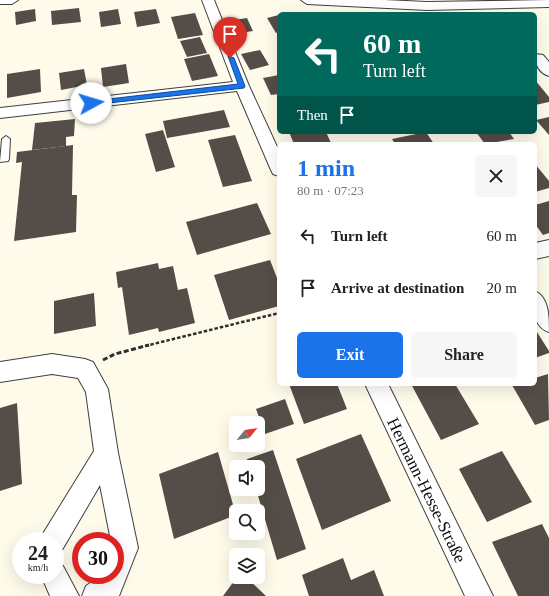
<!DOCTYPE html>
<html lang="en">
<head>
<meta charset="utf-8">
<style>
	body { margin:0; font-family:"Times New Roman",serif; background:#f6f6f6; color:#222; height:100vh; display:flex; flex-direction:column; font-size:15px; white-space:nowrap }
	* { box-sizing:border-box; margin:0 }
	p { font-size:13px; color:#767676 }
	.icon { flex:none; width:22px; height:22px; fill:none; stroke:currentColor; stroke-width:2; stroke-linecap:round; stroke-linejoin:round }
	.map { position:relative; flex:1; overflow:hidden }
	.drawer { position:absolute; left:277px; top:142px; width:260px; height:244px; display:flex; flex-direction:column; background:#fff; border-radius:6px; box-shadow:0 4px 16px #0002 }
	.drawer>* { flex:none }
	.guide { position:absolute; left:277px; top:12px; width:260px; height:122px; border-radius:6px; box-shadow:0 4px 16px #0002; background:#00695c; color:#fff; overflow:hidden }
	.needle { width:26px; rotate:60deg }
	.fabs { position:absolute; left:229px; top:416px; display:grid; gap:8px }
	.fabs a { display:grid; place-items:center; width:36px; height:36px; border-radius:6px; background:#fff; box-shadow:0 4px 16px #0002; font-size:20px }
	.speed { position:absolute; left:12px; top:532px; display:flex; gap:8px; font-size:20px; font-weight:700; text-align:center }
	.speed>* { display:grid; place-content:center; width:52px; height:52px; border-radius:50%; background:#fff; box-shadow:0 4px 16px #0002; line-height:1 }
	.speed small { font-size:10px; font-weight:400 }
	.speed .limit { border:6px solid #d22; background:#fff; color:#111 }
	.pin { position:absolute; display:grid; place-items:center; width:34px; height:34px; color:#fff; margin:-41px -17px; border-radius:50% 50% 50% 0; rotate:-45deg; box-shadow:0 0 4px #0007 }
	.pin .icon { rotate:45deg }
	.me { position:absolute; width:44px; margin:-22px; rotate:84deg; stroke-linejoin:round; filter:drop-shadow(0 0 3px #0008) }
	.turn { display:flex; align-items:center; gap:14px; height:84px; padding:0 20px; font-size:18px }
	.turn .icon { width:52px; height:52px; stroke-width:2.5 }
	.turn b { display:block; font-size:28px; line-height:34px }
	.then { display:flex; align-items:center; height:38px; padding:0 20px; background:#0003; gap:8px; font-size:15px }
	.round { display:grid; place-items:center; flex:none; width:42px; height:42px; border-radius:6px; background:#f6f6f6 }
	.headline { display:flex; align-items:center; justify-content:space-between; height:68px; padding:0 20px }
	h1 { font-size:24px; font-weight:700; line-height:30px; color:#1a73e8 }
	.primary-button { display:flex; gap:8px; margin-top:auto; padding:8px 20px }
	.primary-button a { flex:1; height:46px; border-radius:6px; background:#1a73e8; color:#fff; font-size:16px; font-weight:700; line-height:46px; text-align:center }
	.primary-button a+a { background:#f6f6f6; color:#222 }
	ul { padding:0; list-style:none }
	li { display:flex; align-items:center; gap:12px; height:52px; padding:0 20px }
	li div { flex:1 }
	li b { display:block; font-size:15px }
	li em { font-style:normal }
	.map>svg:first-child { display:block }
	.building { fill:#554d48 }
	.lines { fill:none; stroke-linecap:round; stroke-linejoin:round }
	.lane-casing { stroke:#3f3f3f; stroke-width:2 }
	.street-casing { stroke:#3f3f3f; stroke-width:2 }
	.path-far1 { stroke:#2e2e2e; stroke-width:2.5; stroke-dasharray:3.5 2; stroke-linecap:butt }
	.path { stroke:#2e2e2e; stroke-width:3; stroke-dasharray:5 2.5; stroke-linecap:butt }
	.lane { fill:#fff; fill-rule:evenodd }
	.street { fill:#fff; fill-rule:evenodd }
	.route { fill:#1a73e8; stroke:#114b97 }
	.labels { text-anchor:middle; stroke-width:4; stroke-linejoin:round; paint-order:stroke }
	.near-street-label { font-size:17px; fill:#0c0c0c; stroke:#fff }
</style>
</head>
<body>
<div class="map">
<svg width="549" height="596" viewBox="0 0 549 596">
	<rect width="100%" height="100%" fill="#fffbeb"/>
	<g class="building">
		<path d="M 79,8 L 81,22 L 52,25 L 51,11 Z"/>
		<path d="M 35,9 L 36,21 L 16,25 L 15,12 Z"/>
		<path d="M 118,9 L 121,24 L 101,27 L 99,12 Z"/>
		<path d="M 156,9 L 160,23 L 137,27 L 134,12 Z"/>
		<path d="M 195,13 L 203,35 L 178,39 L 171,17 Z"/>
		<path d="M 279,15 L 279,32 L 276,33 L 267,18 Z"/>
		<path d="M 247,18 L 253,31 L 234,34 L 228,21 Z"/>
		<path d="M 200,37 L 207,53 L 187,57 L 180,41 Z"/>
		<path d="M 260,50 L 269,65 L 250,70 L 241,54 Z"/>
		<path d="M 209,54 L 218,76 L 192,81 L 184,59 Z"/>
		<path d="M 126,64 L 129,83 L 103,87 L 101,68 Z"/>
		<path d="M 40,69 L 41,92 L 7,98 L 7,74 Z"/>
		<path d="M 84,69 L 87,85 L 61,90 L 59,73 Z"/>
		<path d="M 279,75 L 279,94 L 271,95 L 263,78 Z"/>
		<path d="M 535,80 L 549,97 L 549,102 L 535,105 Z"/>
		<path d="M 224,110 L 230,127 L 167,138 L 163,121 Z"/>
		<path d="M 549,117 L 549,135 L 536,120 Z"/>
		<path d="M 75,119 L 74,136 L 66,137 L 66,146 L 32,150 L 35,123 Z"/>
		<path d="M 163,130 L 175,167 L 156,172 L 145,134 Z"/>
		<path d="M 289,132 L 326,132 L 331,143 L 294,144 Z"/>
		<path d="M 426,132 L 434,144 L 395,144 L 392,139 Z"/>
		<path d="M 476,132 L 509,132 L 514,139 L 485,144 Z"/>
		<path d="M 235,135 L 252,181 L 223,187 L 208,140 Z"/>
		<path d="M 73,145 L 72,195 L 77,195 L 76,232 L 14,241 L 22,162 L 16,163 L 17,152 Z"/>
		<path d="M 535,164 L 549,181 L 549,188 L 535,192 Z"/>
		<path d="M 549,201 L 549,233 L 543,235 L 535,224 L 535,205 Z"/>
		<path d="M 257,203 L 271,234 L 197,255 L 186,222 Z"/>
		<path d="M 270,260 L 279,283 L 279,306 L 229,320 L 214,275 Z"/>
		<path d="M 158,263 L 159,269 L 173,266 L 178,290 L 187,288 L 195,323 L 159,332 L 158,328 L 129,335 L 122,287 L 118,288 L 116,272 Z"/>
		<path d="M 94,293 L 96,326 L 54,334 L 54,301 Z"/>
		<path d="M 535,329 L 549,351 L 549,353 L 535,358 Z"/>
		<path d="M 548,374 L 549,420 L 535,425 L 512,385 L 535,384 L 535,378 Z"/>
		<path d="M 289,384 L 337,384 L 347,409 L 304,424 Z"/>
		<path d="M 411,384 L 455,384 L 479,424 L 441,440 Z"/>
		<path d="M 285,399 L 294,424 L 265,434 L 256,409 Z"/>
		<path d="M 17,403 L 22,484 L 0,491 L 0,408 Z"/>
		<path d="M 361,434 L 391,501 L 322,530 L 296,459 Z"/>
		<path d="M 273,450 L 306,549 L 277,560 L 256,489 L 258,489 L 258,467 L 249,467 L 247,459 Z"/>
		<path d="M 502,451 L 532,502 L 487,522 L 459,469 Z"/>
		<path d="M 218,452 L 236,515 L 174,539 L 159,474 Z"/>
		<path d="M 542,524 L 549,538 L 549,596 L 518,596 L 492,542 Z"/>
		<path d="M 343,558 L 351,580 L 374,570 L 384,596 L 309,596 L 302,575 Z"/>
		<path d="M 237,577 L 246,577 L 266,596 L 223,596 Z"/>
	</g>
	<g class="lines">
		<defs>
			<path id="lane" d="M 6,136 L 10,139 L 9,159 L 8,161 L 0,162 L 2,139 Z"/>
			<g id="street">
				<path d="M 0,0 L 18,0 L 12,4 L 0,4 Z"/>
				<path d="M 202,0 L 214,0 L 249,86 L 279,151 L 279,176 L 273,174 L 271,170 L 237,91 L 0,118 L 0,108 L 233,82 Z"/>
				<path d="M 301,0 L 384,0 L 427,2 L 549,0 L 549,7 L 427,10 L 307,4 Z"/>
				<path d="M 535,54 L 543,55 L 549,62 L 549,76 C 539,73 535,64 535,54 Z"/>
				<path d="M 549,240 L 549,256 L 535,259 L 535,243 Z"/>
				<path d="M 535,291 C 549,298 549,316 549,332 C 531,326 535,307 535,291 Z"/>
				<path d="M 52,354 L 85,359 L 93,362 L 108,389 L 118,453 L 138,548 L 119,596 L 82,596 L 86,586 L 101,575 L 115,575 L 115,541 L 111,541 L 100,485 L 62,550 L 55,553 L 55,541 L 40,541 L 44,532 L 94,451 L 86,392 L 78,378 L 52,374 L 0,382 L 0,362 Z"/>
				<path d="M 365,384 L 388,384 L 493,596 L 465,596 Z"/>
				<path d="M 55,562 L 63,566 L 79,596 L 50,596 L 41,575 L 55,575 Z"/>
			</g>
		</defs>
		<use href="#lane" class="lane-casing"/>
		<use href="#street" class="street-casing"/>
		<path class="path-far1" d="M 145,346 L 279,313"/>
		<path class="path" d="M 103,360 L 115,354 L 149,345"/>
		<use href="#lane" class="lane"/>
		<use href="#street" class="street"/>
	</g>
	<path class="route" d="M 228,56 L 234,58 L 245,86 L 244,88 L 91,105 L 87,103 L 91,101 L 238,84 Z"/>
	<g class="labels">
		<g class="near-street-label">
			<text transform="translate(427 490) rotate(64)" y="6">Hermann-Hesse-Straße</text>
		</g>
	</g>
</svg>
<div class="fabs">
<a><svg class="needle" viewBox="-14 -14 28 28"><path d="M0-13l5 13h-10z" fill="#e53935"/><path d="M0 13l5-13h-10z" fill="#767676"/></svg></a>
<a><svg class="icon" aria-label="sound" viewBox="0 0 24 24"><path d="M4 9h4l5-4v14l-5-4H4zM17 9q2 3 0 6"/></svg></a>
<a><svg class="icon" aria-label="search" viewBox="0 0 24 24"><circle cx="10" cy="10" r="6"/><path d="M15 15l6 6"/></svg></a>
<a><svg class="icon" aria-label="layers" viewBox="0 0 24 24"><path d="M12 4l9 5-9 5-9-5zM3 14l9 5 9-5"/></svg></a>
</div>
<div class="speed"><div>24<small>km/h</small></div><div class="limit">30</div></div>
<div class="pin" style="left:230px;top:58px;background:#d93025"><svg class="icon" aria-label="arrive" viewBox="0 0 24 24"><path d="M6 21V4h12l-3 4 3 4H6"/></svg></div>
<svg class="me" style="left:91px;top:103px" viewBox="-20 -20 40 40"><circle r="19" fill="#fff"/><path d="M0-13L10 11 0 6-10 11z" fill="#1a73e8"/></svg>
<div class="guide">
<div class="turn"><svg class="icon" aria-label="left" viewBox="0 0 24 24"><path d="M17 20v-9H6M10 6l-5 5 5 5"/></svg><div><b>60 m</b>Turn left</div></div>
<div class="then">Then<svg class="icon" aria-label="arrive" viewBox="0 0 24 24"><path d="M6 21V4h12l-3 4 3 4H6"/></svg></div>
</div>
<section class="drawer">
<div class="headline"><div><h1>1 min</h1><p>80 m · 07:23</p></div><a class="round"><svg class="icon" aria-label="close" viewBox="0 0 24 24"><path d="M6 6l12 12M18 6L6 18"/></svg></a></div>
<ul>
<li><svg class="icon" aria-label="left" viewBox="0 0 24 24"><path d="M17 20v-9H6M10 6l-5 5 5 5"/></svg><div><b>Turn left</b></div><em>60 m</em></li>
<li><svg class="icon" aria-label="arrive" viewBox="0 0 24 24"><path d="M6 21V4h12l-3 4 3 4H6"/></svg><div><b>Arrive at destination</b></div><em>20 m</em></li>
</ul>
<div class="primary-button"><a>Exit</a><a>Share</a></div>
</section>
</div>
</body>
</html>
